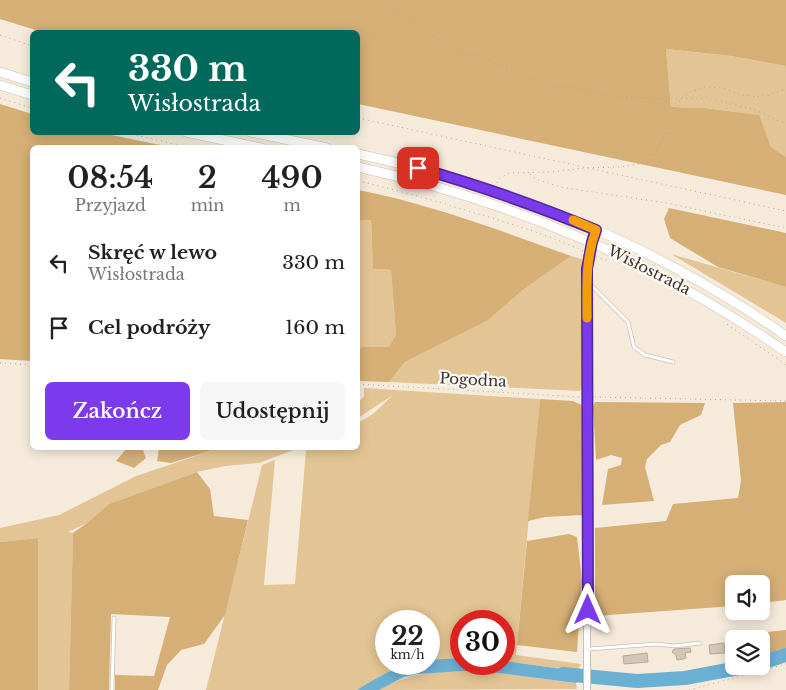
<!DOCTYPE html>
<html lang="pl">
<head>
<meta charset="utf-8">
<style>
	body { margin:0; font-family:"Libre Baskerville",serif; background:#f6f6f6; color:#202124; height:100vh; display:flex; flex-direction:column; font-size:19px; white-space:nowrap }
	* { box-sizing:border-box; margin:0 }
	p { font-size:16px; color:#757577 }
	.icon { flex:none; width:28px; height:28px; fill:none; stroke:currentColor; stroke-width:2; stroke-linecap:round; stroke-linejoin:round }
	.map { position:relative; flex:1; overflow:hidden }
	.side { position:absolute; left:30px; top:145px; width:330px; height:305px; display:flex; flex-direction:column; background:#fff; border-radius:8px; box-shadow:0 2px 12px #0003 }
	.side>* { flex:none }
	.top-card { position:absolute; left:30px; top:30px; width:330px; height:105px; border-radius:8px; box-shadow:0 2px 12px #0003; background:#00695c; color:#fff; overflow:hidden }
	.tools { position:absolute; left:725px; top:575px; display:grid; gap:10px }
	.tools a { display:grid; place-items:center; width:45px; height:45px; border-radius:8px; background:#fff; box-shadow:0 2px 12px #0003; font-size:25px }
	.speed { position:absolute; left:375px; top:610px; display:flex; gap:10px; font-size:25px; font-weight:700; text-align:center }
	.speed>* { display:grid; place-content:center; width:65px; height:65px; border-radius:50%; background:#fff; box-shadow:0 2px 12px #0003; line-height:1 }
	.speed small { font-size:12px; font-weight:400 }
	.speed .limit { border:8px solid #d22; background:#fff; color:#111 }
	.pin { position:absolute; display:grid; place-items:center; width:42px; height:42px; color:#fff; margin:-21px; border-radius:10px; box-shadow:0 2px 8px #0006 }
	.me { position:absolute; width:55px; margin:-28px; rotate:0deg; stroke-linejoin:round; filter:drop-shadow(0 0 4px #0008) }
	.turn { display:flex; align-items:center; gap:18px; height:105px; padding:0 15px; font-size:22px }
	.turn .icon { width:65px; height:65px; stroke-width:2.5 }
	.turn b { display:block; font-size:35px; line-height:42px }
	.eta { display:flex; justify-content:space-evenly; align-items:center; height:85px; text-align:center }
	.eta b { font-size:30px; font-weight:600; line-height:35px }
	.cta { display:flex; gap:10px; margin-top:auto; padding:10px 15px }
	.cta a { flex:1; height:58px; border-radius:8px; background:#7c3aed; color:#fff; font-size:20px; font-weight:600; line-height:58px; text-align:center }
	.cta a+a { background:#f6f6f6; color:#202124 }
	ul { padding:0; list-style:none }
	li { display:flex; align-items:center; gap:15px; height:65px; padding:0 15px }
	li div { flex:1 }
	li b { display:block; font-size:19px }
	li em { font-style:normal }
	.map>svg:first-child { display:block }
	.green { fill:#e3c494 }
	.forest { fill:#d5af76 }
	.water { fill:#6bb0d3 }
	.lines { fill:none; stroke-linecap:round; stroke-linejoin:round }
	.river { stroke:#6bb0d3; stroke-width:14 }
	.building { fill:#d2c7b7; stroke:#b4aa9a }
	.lane-casing { stroke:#cbc0b0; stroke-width:4.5 }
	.street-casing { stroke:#cbc0b0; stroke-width:8 }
	.secondary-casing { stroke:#cbc0b0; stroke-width:10 }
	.path { stroke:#afa69a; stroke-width:1; stroke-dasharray:1 4; stroke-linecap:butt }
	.lane { stroke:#fff; stroke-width:3 }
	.street { stroke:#fff; stroke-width:6 }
	.secondary { stroke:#fff; stroke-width:9 }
	.route-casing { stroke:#51269a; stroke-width:12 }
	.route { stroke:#7c3aed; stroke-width:9 }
	.slow { stroke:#f59e0b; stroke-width:9 }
	.labels { text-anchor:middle; stroke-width:4.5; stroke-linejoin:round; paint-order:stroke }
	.street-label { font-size:15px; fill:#35312b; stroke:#fef9f3 }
</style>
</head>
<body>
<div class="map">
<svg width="786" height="690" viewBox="0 0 786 690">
	<rect width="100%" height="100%" fill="#f6ebdb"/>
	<g class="green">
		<path d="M 666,49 L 731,56 L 786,66 L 786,157 L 771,147 L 758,115 L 705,108 L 671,107 Z"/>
		<path d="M 371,220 L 373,269 L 391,270 L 396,334 L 389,347 L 362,347 L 358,349 L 358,221 Z"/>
		<path d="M 671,254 L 786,287 L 786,323 Z"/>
		<path d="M 571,256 L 582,259 L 582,388 L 580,391 L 389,382 L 405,362 L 487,321 L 524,289 Z"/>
		<path d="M 364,388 L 540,399 L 516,655 L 581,664 L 577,671 L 504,661 L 504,621 L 461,621 L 461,658 L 429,660 L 429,621 L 386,621 L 386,664 L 411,664 L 387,673 L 357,690 L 206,690 L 262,465 L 275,460 L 264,585 L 295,584 L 306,450 L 311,448 L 358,448 L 358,423 L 373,414 L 393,395 L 358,418 L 358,403 L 364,396 Z"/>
		<path d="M 220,448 L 299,448 L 259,463 L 225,466 L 197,472 L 109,504 L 87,523 L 68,532 L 73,533 L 69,690 L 38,690 L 38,538 L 0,542 L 0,528 L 59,515 L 136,476 Z"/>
		<path d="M 463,671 L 498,673 L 576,683 L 577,689 L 379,690 C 408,673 430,672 463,671 Z"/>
	</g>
	<g class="forest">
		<path d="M 0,0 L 786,0 L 786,66 L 731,56 L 666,49 L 671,107 L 705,108 L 759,115 L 771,147 L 786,157 L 786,195 L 358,104 L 358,32 L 42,32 L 0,19 Z"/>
		<path d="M 0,104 L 32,114 L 32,132 L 102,133 L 170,147 L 32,148 L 32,361 L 0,359 Z"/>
		<path d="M 358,190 C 431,204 501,231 571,256 L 524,289 L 487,321 L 405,362 L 389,382 L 358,381 L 358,349 L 362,347 L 389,347 L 396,334 L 391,270 L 373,269 L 371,220 L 358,221 Z"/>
		<path d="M 669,208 L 786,233 L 786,287 L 718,267 L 670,238 L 664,219 Z"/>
		<path d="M 540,399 L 573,401 L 584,406 L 584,515 L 545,517 L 528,521 Z"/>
		<path d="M 595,402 L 705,403 L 701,415 L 680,425 L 670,442 L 661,445 L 647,459 L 645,467 L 654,501 L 602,505 L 608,469 L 621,465 L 622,458 L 611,455 L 596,460 L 593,407 Z"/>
		<path d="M 786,402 L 786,600 L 761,603 L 761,584 L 734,584 L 734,606 L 595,616 L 595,528 L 666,521 L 673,504 L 738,498 L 741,480 L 733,403 Z"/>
		<path d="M 125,448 L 142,448 L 146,458 L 134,468 L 116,461 L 126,449 Z"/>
		<path d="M 159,448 L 220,448 L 171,463 L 157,461 Z"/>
		<path d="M 197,472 L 210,489 L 214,516 L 248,520 L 225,615 L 204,644 L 181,650 L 167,665 L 158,690 L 115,690 L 115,675 L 154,676 L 170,617 L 111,614 L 109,690 L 69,690 L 73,533 L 87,523 L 109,504 Z"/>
		<path d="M 569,534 L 577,537 L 582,580 L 577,652 L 517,645 L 527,541 Z"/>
		<path d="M 38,538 L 38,690 L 0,690 L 0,542 Z"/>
		<path d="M 786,630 L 786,648 L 761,656 L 761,639 L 737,639 L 737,635 Z"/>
	</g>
	<path class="water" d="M 459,658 L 461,658 L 461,664 L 504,664 L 504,661 L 577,671 L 581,676 L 581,678 L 576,683 L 499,673 L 463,671 L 418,674 L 404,677 L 379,690 L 357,690 C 383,674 398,664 429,664 L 429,660 Z"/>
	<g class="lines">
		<g class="river">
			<path d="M 761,663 L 786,655"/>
			<path d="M 563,674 L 637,681 L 685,678 L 749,666"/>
		</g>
	</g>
	<g class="building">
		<path d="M 724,643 L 725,653 L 710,654 L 709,645 Z"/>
		<path d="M 690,648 L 691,652 L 685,653 L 686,658 L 683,659 L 677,660 L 676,655 L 672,652 L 674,649 Z"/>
		<path d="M 647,653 L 648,662 L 624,664 L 623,656 Z"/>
	</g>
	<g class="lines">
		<defs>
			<g id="lane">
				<path d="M 587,281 L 628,322 L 634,347 L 645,355 L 673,362"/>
				<path d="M 588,649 L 657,644 L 674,646 L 700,643"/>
				<path d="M 112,690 L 114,618"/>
			</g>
			<path id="street" d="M 587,690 L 587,269 L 592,242"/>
			<g id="secondary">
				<path d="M 0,72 L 32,82"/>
				<path d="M 0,85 L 32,95"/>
				<path d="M 186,132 L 261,148"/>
				<path d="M 251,132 L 327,148"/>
				<path d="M 358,154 C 510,186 658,246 786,336"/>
				<path d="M 358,167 C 515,202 653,260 786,352"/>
			</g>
		</defs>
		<use href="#lane" class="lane-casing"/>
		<use href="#street" class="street-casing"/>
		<use href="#secondary" class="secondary-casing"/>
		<g class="path">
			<path d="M 380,0 L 416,26 L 459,52 L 479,56 L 552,87 L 564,86 L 596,91 L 611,96 L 664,99 L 709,98 L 758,111 L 780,122 L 786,122"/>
			<path d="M 0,35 L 32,46"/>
			<path d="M 0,98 L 32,108"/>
			<path d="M 358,118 L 786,211"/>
			<path d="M 122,132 L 192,148"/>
			<path d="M 588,168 L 619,167 L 650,162 L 674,119 L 680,99 L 689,92 L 707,87 L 723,88 L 738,94 L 755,97 L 769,95 L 786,89"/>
			<path d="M 530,174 L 536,179 L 560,187 L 666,203 L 786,228"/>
			<path d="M 358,181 C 397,190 436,201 475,213 C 512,224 549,235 583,251"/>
			<path d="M 497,183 L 499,179 L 509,173 L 551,172 L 584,168"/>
			<path d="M 596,257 L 609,261"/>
			<path d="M 727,324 L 786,365"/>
			<path d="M 0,363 L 32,365"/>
			<path d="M 358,384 L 579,397"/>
			<path d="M 595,397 L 786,401"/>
			<path d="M 689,690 L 786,664"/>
		</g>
		<use href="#lane" class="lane"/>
		<use href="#street" class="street"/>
		<use href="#secondary" class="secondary"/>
	</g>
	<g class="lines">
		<defs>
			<path id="route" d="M 418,168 C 479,185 537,206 596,230 L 592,242 L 587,269 L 588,610"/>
		</defs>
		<use href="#route" class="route-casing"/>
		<use href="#route" class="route"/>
		<path class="slow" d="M 573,220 L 596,230 C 585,259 587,288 587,318"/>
	</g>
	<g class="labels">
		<g class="street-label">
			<text transform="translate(649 270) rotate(27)" y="5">Wisłostrada</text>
			<text transform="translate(473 380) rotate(3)" y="5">Pogodna</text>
		</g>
	</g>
</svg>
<div class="tools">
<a><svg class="icon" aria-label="sound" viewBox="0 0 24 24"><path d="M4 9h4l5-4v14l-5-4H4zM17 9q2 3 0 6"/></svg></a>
<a><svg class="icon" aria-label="layers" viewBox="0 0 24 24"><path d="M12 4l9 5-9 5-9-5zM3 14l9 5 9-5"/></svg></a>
</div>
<div class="speed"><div>22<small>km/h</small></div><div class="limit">30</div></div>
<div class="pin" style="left:418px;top:168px;background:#d93025"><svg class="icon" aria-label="arrive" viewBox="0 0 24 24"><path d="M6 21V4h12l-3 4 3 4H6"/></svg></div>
<svg class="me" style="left:588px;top:610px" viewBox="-20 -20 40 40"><path d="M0-17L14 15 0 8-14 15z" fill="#7c3aed" stroke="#fff" stroke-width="4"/></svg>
<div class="top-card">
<div class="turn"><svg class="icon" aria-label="left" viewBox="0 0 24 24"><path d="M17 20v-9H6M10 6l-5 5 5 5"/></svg><div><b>330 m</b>Wisłostrada</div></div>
</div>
<section class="side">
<div class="eta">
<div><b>08:54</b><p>Przyjazd</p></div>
<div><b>2</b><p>min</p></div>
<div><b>490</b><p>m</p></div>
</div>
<ul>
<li><svg class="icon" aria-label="left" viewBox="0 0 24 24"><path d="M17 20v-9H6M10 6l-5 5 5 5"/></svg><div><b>Skręć w lewo</b><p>Wisłostrada</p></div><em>330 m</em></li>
<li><svg class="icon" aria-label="arrive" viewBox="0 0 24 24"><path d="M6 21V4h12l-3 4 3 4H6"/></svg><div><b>Cel podróży</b></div><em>160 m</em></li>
</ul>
<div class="cta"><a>Zakończ</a><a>Udostępnij</a></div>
</section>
</div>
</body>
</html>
